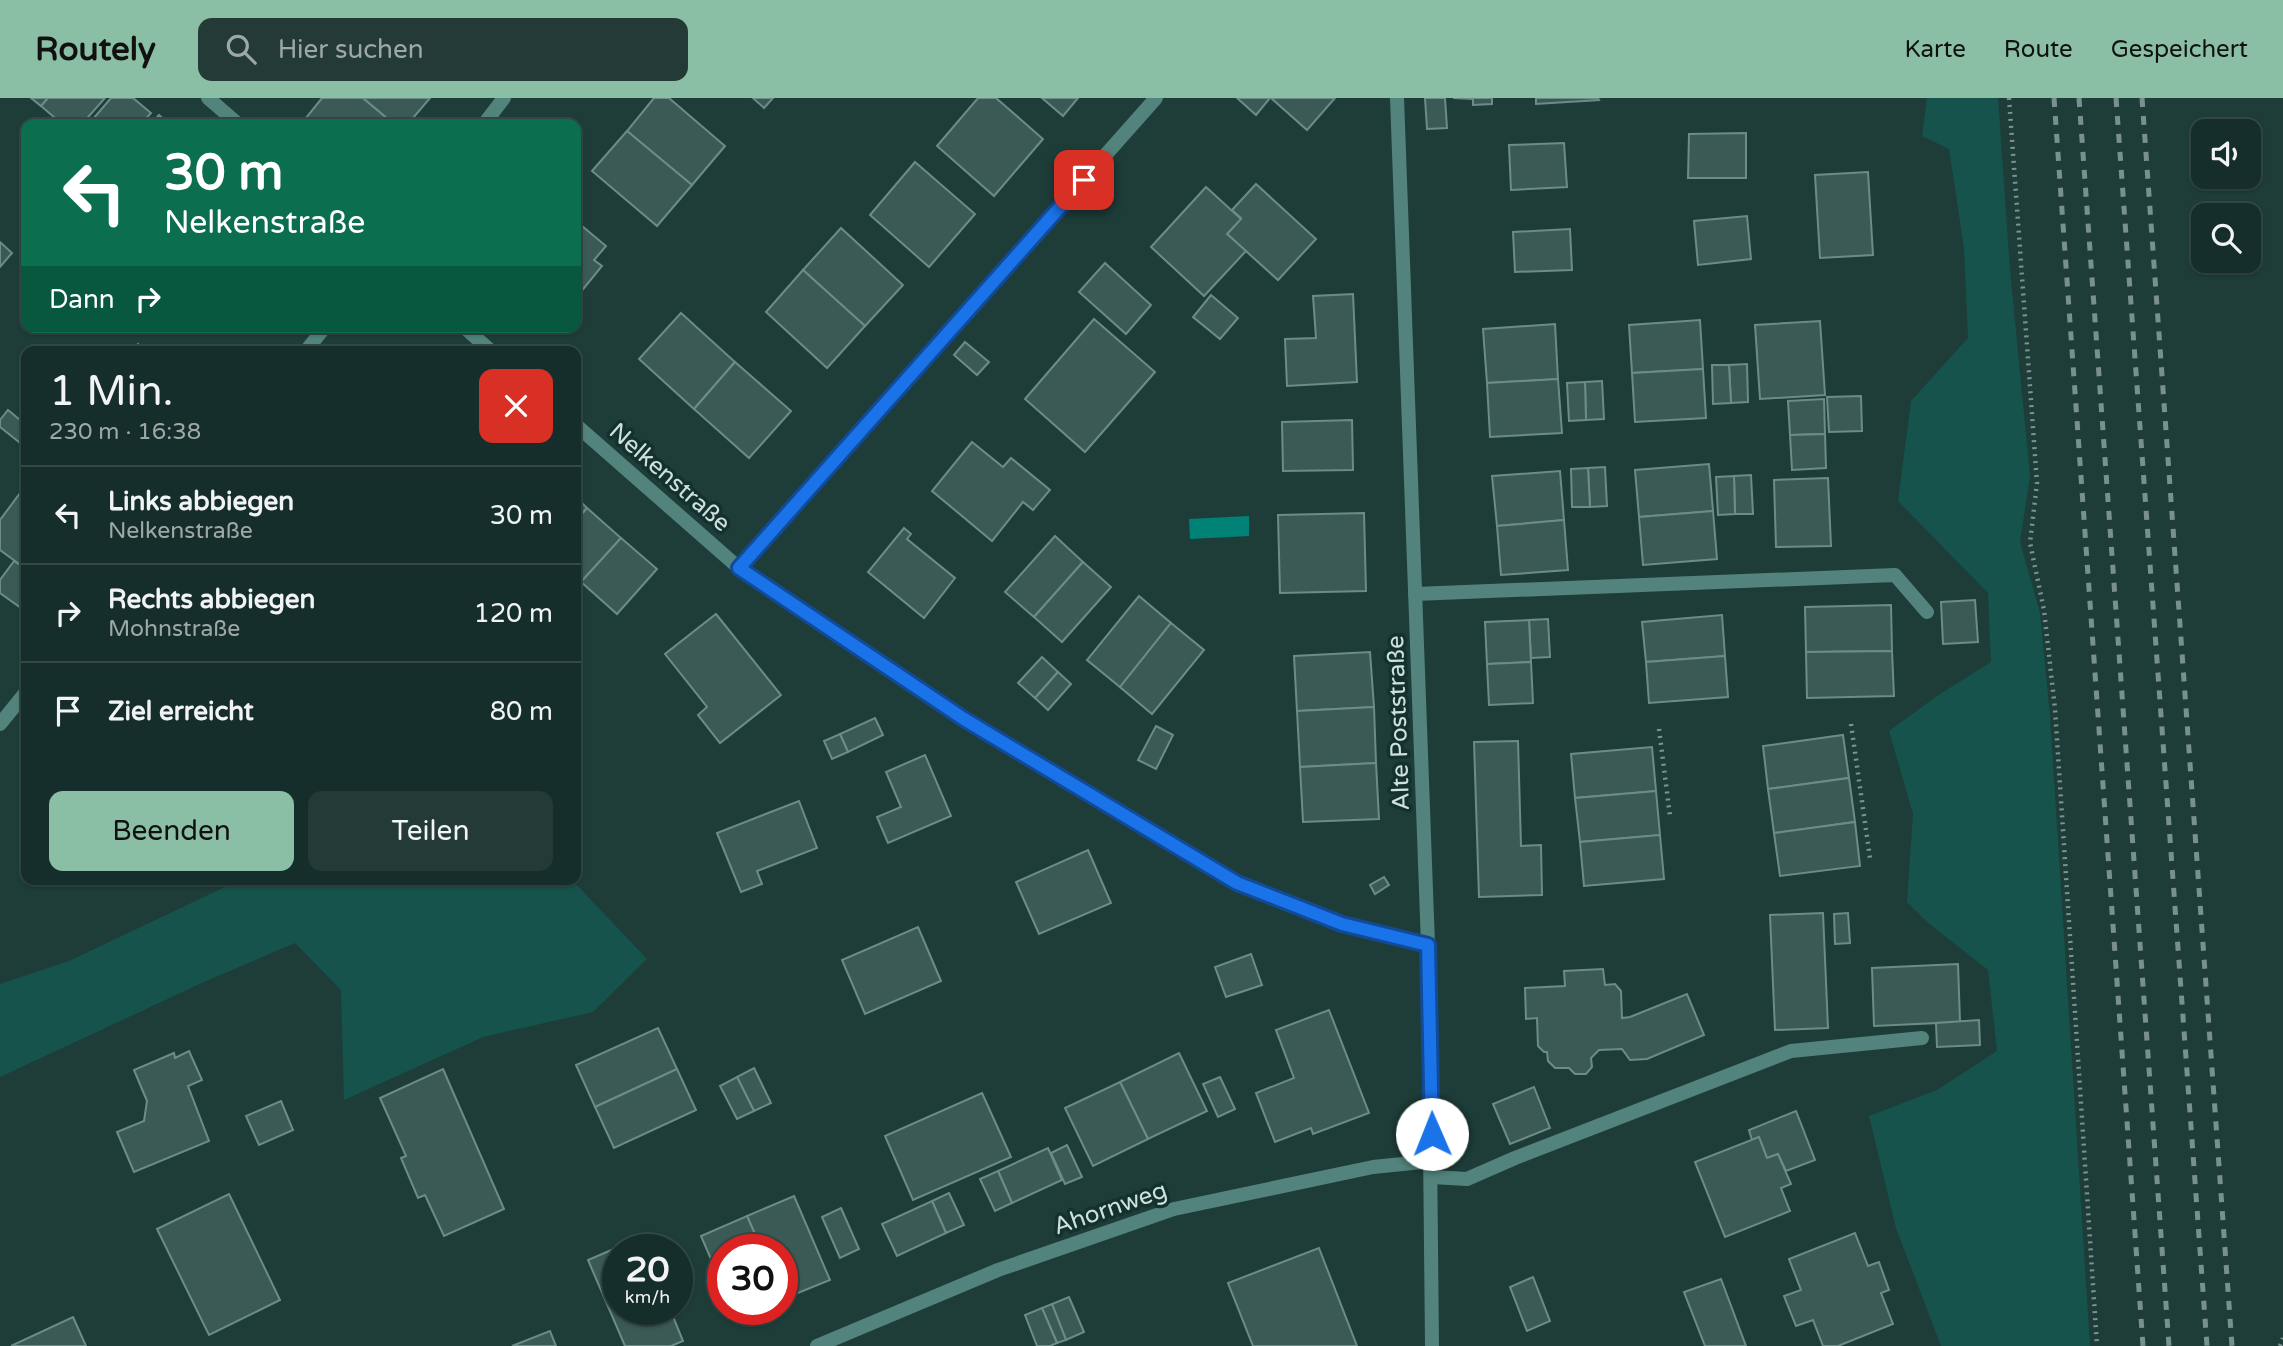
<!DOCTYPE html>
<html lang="de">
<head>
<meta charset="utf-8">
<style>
	body { margin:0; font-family:"Varela Round",sans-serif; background:#233a37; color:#f1f3f6; height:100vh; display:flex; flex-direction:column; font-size:26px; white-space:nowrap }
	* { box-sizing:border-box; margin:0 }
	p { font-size:23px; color:#9ea8a9 }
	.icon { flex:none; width:38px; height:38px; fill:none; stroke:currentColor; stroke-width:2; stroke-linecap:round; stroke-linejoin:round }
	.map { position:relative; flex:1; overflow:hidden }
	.side { position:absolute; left:21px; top:248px; width:560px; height:539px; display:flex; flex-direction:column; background:#162e2b; border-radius:14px; box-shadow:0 2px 5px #0004,0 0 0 2px #354a47 }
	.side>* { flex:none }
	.banner { position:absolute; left:21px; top:21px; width:560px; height:214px; border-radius:14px; box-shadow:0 2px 5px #0004,0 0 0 2px #354a47; background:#0b6e4f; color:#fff; overflow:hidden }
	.controls { position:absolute; left:2191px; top:21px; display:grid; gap:14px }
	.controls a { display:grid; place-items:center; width:70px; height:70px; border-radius:14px; background:#162e2b; box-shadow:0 2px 5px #0004,0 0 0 2px #354a47; font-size:35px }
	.speed { position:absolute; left:602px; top:1136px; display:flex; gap:14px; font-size:35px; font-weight:700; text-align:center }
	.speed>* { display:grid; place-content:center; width:91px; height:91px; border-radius:50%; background:#162e2b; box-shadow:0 2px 5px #0004,0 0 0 2px #354a47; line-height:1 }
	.speed small { font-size:18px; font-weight:400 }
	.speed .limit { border:10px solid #d22; background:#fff; color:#111 }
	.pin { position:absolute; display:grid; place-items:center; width:60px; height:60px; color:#fff; margin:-30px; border-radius:14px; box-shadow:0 4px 10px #0006 }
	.me { position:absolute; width:77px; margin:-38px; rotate:359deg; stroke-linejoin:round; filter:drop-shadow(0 0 5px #0008) }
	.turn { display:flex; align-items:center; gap:24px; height:147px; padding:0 28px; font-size:32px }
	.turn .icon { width:91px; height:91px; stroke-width:2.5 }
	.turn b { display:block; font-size:49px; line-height:60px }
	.then { display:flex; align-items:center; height:66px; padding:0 28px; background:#0003; gap:14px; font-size:26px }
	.round { display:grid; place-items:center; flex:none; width:74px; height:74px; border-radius:14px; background:#233a37 }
	.overview { display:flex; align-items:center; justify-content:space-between; height:119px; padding:0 28px }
	h1 { font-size:42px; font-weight:600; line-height:52px }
	.primary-button { display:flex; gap:14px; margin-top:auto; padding:14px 28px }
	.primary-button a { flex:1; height:80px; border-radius:14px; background:#8abfa5; color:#111; font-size:28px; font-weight:600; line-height:80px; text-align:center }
	.primary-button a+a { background:#233a37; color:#f1f3f6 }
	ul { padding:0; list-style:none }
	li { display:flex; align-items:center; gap:21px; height:98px; padding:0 28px; border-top:2px solid #354a47 }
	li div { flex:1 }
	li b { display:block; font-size:26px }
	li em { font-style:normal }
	header { display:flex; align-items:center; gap:42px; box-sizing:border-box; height:98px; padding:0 35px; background:#8abfa5; color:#111 }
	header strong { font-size:33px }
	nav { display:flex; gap:38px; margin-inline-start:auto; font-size:24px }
	.search { width:490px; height:63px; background:#233a37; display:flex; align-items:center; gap:18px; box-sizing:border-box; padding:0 24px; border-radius:14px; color:#9ea8a9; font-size:26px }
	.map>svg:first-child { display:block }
	.green { fill:#15534c }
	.water { fill:#008277 }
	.building { fill:#3b5a56; stroke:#6b8c87; stroke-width:2 }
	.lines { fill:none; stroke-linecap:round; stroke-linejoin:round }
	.path { stroke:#7c9390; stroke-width:4.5; stroke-dasharray:2 5; stroke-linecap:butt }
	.lane { stroke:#52847d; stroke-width:14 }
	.street { stroke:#52847d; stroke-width:14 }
	.rail { stroke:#79908d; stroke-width:5; stroke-dasharray:9 9; stroke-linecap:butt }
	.route-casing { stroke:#114b97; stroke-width:18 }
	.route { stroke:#1a73e8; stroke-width:12 }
	.labels { text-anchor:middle; stroke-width:7; stroke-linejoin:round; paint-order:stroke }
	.street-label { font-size:24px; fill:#cfe0dd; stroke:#13322f }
</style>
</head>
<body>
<header>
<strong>Routely</strong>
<div class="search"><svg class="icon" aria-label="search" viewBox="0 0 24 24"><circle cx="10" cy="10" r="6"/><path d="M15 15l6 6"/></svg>Hier suchen</div>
<nav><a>Karte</a><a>Route</a><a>Gespeichert</a></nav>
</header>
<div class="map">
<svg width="2283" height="1248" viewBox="0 0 2283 1248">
	<rect width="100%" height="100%" fill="#1e3d39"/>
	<g class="green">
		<path d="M 1927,0 L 1998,0 L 2010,172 L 2030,378 L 2020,444 L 2040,515 L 2050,618 L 2090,1248 L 1941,1248 L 1896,1130 L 1869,1018 L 1937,992 L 1997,953 L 1988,872 L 1927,824 L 1907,804 L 1913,716 L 1889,633 L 1937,598 L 1991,564 L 1988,495 L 1898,403 L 1911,303 L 1968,240 L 1964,150 L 1949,51 L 1922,38 Z"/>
		<path d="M 233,782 L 572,782 L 647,861 L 593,914 L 483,939 L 344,1002 L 341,892 L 295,845 L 204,884 L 0,979 L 0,886 L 69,863 L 227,788 Z"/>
	</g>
	<path class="water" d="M 1249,418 L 1249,438 L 1190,441 L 1189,421 Z"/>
	<g class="building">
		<path d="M 31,0 L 48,0 L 41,8 Z"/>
		<path d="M 48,0 L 105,0 L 82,26 L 62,26 L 41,8 Z"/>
		<path d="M 111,0 L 133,0 L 151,15 L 141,26 L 98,26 L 93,21 Z"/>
		<path d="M 322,0 L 363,0 L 394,26 L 311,26 L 305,21 Z"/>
		<path d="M 363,0 L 430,0 L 408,26 L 394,26 Z"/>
		<path d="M 654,0 L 669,0 L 725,48 L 692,87 L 627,33 Z"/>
		<path d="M 753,0 L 773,0 L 764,10 Z"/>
		<path d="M 978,0 L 996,0 L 1043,41 L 994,98 L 937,48 Z"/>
		<path d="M 1042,0 L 1078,0 L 1063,18 Z"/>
		<path d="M 1237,0 L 1270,0 L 1256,17 Z"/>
		<path d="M 1271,0 L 1335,0 L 1307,32 Z"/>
		<path d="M 1425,0 L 1445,0 L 1447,30 L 1427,31 Z"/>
		<path d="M 1453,0 L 1492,0 L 1492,6 L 1473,7 L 1473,1 Z"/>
		<path d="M 1536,0 L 1598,0 L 1599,2 L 1536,6 Z"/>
		<path d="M 159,17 L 169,26 L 151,26 Z"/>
		<path d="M 627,33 L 692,87 L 657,128 L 592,73 Z"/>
		<path d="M 1746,35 L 1746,80 L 1688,80 L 1689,36 Z"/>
		<path d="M 1564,45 L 1567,89 L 1511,92 L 1509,47 Z"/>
		<path d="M 915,64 L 975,116 L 929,169 L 870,117 Z"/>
		<path d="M 1868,74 L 1873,157 L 1820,160 L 1815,77 Z"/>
		<path d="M 1256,86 L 1316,141 L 1278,182 L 1227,136 L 1241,120 L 1232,112 Z"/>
		<path d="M 1206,89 L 1241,121 L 1227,136 L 1246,153 L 1204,198 L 1151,149 Z"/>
		<path d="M 1747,118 L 1751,161 L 1698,167 L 1694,123 Z"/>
		<path d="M 576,123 L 606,148 L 594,162 L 602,168 L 576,200 Z"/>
		<path d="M 841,130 L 903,187 L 865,228 L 803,172 Z"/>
		<path d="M 1570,131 L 1572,172 L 1515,174 L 1513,134 Z"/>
		<path d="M 0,144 L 12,155 L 0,169 Z"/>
		<path d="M 1105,165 L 1151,207 L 1126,236 L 1079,194 Z"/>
		<path d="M 803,172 L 865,228 L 827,270 L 766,214 Z"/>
		<path d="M 1353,196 L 1357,284 L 1287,288 L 1285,241 L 1316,240 L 1313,198 Z"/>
		<path d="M 1211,197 L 1238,220 L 1220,241 L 1193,219 Z"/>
		<path d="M 681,215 L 735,264 L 694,311 L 639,261 Z"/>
		<path d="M 1094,221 L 1155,274 L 1085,354 L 1025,301 Z"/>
		<path d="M 1700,222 L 1703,271 L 1632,275 L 1629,227 Z"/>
		<path d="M 1820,223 L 1825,297 L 1760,301 L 1755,227 Z"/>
		<path d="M 1555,226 L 1558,281 L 1487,285 L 1483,231 Z"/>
		<path d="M 965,244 L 989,264 L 977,277 L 954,257 Z"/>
		<path d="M 138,246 L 148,254 L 132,254 Z"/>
		<path d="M 735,264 L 791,313 L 749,360 L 694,311 Z"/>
		<path d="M 1747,266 L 1748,304 L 1731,305 L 1729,267 Z"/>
		<path d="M 1712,267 L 1729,267 L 1731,305 L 1713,306 Z"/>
		<path d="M 1703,271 L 1706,320 L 1635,324 L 1632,275 Z"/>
		<path d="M 1558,281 L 1562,335 L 1490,339 L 1487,285 Z"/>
		<path d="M 1602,283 L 1604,321 L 1586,322 L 1585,284 Z"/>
		<path d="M 1585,284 L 1586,322 L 1569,323 L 1567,285 Z"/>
		<path d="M 1861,298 L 1862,333 L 1829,334 L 1827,299 Z"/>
		<path d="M 1824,301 L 1825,336 L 1790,337 L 1788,303 Z"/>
		<path d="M 8,312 L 26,327 L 26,345 L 24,348 L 0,329 L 0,322 Z"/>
		<path d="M 1352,322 L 1353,372 L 1283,373 L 1282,324 Z"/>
		<path d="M 1825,336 L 1826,370 L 1792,372 L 1790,337 Z"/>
		<path d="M 972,344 L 1003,369 L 1011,360 L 1050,392 L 1033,412 L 1023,404 L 992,443 L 932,393 Z"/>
		<path d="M 1709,366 L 1713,413 L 1639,419 L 1635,372 Z"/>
		<path d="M 1605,369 L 1607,408 L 1590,409 L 1588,370 Z"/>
		<path d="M 1588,370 L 1590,409 L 1572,409 L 1571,371 Z"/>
		<path d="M 1560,373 L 1564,422 L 1497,428 L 1492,378 Z"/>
		<path d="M 1751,377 L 1753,416 L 1735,416 L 1734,378 Z"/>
		<path d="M 1734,378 L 1735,416 L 1718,417 L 1716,379 Z"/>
		<path d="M 1828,380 L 1831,448 L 1776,449 L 1774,382 Z"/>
		<path d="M 26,387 L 26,471 L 0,452 L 0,422 Z"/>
		<path d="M 576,399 L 587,410 L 576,423 Z"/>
		<path d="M 587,410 L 621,440 L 581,484 L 576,479 L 576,423 Z"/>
		<path d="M 1713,413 L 1717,461 L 1643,467 L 1639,419 Z"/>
		<path d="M 1364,415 L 1366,493 L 1280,495 L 1278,417 Z"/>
		<path d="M 1564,422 L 1568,472 L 1501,477 L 1497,428 Z"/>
		<path d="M 904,430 L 911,436 L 907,441 L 955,480 L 924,520 L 868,474 Z"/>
		<path d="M 1055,438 L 1083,464 L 1034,519 L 1005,494 Z"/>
		<path d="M 621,440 L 657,471 L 617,516 L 581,484 Z"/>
		<path d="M 14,463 L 26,471 L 26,503 L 21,510 L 0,495 L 0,482 Z"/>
		<path d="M 1083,464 L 1111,489 L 1062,544 L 1034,519 Z"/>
		<path d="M 1139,498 L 1171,525 L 1120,589 L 1087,562 Z"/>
		<path d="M 1975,502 L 1978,544 L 1943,546 L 1941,504 Z"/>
		<path d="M 1891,507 L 1892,553 L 1806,554 L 1805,509 Z"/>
		<path d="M 716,516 L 781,597 L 720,645 L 698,617 L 707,609 L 665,556 Z"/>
		<path d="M 1722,517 L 1725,558 L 1646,564 L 1642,524 Z"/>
		<path d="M 1548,521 L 1550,559 L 1531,560 L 1529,522 Z"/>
		<path d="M 1529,522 L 1531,564 L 1487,566 L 1485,524 Z"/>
		<path d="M 1171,525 L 1204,552 L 1152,616 L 1120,589 Z"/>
		<path d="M 1892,553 L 1894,598 L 1807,600 L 1806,554 Z"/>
		<path d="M 1370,554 L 1374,609 L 1297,613 L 1294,558 Z"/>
		<path d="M 1725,558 L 1728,599 L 1649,605 L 1646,564 Z"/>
		<path d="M 1042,559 L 1058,574 L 1035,600 L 1018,585 Z"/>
		<path d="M 1531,564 L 1533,605 L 1489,607 L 1487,566 Z"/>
		<path d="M 1058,574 L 1071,586 L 1048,612 L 1035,600 Z"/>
		<path d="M 1374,609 L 1376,665 L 1300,669 L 1297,613 Z"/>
		<path d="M 875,620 L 883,637 L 848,654 L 840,636 Z"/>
		<path d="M 1156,628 L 1173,637 L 1156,671 L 1138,662 Z"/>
		<path d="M 840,636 L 848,654 L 832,661 L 824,643 Z"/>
		<path d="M 1843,637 L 1849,680 L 1768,691 L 1763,648 Z"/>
		<path d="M 1518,643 L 1521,748 L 1541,747 L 1542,797 L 1479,799 L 1474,644 Z"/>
		<path d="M 1652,649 L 1656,693 L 1575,700 L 1571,656 Z"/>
		<path d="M 925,657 L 951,718 L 888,745 L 877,719 L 901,709 L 886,674 Z"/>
		<path d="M 1376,665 L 1379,721 L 1303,724 L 1300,669 Z"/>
		<path d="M 1849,680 L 1855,724 L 1774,735 L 1768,691 Z"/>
		<path d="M 1656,693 L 1660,737 L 1580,744 L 1575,700 Z"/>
		<path d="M 799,703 L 817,750 L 757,773 L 762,786 L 741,794 L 717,735 Z"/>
		<path d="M 1855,724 L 1860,768 L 1780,778 L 1774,735 Z"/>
		<path d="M 1660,737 L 1664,781 L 1584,788 L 1580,744 Z"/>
		<path d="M 1088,752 L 1111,805 L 1039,836 L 1016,784 Z"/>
		<path d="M 1384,779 L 1389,787 L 1375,796 L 1370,787 Z"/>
		<path d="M 1823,815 L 1828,930 L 1775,932 L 1770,817 Z"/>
		<path d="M 1848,815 L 1850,845 L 1835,846 L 1834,816 Z"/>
		<path d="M 918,829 L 941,883 L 865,916 L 842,862 Z"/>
		<path d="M 1251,856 L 1262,887 L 1226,899 L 1215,869 Z"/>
		<path d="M 1958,866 L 1960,924 L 1874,928 L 1872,870 Z"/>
		<path d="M 1603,871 L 1605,887 L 1615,886 L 1621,893 L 1622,920 L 1630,919 L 1687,896 L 1704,937 L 1647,961 L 1630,962 L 1622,951 L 1599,952 L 1591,960 L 1592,969 L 1586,976 L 1575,976 L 1569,970 L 1555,970 L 1548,963 L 1547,954 L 1544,954 L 1538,948 L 1537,920 L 1526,921 L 1525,890 L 1565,888 L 1564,873 Z"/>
		<path d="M 1329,912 L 1369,1015 L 1313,1036 L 1311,1030 L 1275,1044 L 1256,995 L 1294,980 L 1276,932 Z"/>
		<path d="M 1979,922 L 1980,947 L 1937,949 L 1936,925 Z"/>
		<path d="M 658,930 L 677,971 L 595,1009 L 576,967 Z"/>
		<path d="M 189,953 L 202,982 L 188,988 L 209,1043 L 134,1074 L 117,1034 L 144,1023 L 147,1003 L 134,972 L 174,955 L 175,960 Z"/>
		<path d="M 1179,955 L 1207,1013 L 1148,1041 L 1120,984 Z"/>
		<path d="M 754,970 L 771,1005 L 754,1013 L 737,979 Z"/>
		<path d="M 443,971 L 504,1111 L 444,1138 L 425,1097 L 418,1100 L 401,1060 L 406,1058 L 380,1000 Z"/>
		<path d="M 677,971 L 696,1012 L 614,1050 L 595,1009 Z"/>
		<path d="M 737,979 L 754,1013 L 737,1021 L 720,988 Z"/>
		<path d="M 1220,979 L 1235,1011 L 1218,1019 L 1203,986 Z"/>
		<path d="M 1120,984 L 1148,1041 L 1093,1068 L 1065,1010 Z"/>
		<path d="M 1534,989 L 1550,1030 L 1510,1046 L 1493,1006 Z"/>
		<path d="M 982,995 L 1011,1059 L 913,1102 L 885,1038 Z"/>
		<path d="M 281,1003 L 293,1032 L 259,1047 L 246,1018 Z"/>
		<path d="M 1796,1013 L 1815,1062 L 1786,1073 L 1778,1056 L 1767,1060 L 1759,1039 L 1752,1042 L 1749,1032 Z"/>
		<path d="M 1759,1039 L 1767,1060 L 1778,1056 L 1791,1086 L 1781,1090 L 1790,1113 L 1725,1139 L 1695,1064 Z"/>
		<path d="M 1067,1047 L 1082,1079 L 1065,1086 L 1051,1055 Z"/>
		<path d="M 1048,1050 L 1062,1082 L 1012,1105 L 998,1073 Z"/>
		<path d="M 998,1073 L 1012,1105 L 995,1113 L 980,1081 Z"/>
		<path d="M 949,1095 L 964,1127 L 946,1135 L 932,1103 Z"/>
		<path d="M 229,1096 L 280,1202 L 209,1237 L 157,1131 Z"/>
		<path d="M 794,1098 L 830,1182 L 783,1201 L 782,1152 L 762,1152 L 747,1118 Z"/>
		<path d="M 932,1103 L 946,1135 L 897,1158 L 882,1126 Z"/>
		<path d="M 841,1110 L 859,1151 L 840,1160 L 822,1119 Z"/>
		<path d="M 747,1118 L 762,1152 L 723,1152 L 723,1189 L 701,1138 Z"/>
		<path d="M 1855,1135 L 1868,1168 L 1879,1164 L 1889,1192 L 1881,1195 L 1893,1226 L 1838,1248 L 1823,1248 L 1813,1222 L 1796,1228 L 1784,1198 L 1801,1192 L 1789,1161 Z"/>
		<path d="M 639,1140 L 644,1152 L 618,1152 L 618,1211 L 670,1211 L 683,1243 L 671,1248 L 625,1248 L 588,1162 Z"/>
		<path d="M 1319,1150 L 1357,1248 L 1253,1248 L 1228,1185 Z"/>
		<path d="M 1533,1179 L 1550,1223 L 1527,1233 L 1510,1189 Z"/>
		<path d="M 1721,1181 L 1746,1248 L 1705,1248 L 1684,1194 Z"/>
		<path d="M 1069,1199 L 1084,1234 L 1066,1242 L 1052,1206 Z"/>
		<path d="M 1052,1206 L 1066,1242 L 1057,1245 L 1042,1210 Z"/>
		<path d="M 1042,1210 L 1057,1245 L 1050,1248 L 1037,1248 L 1025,1217 Z"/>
		<path d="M 732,1211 L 761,1211 L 737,1222 Z"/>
		<path d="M 73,1219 L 86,1248 L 11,1248 Z"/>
		<path d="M 550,1233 L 556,1248 L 512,1248 Z"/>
	</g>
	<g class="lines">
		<g class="path">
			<path d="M 2009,0 L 2037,385 L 2030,445 L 2044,512 L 2055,611 L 2097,1248"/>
			<path d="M 1851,626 L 1870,760"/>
			<path d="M 1659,631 L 1670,718"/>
			<path d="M 2280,1248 L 2283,1240"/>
		</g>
		<g class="lane">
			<path d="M 1415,496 L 1895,477 L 1927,514"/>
			<path d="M 1432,1079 L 1467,1081 L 1515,1060 L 1791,953 L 1922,940"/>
		</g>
		<g class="street">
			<path d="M 208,0 L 238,26"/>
			<path d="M 1397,0 L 1428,847 L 1432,1248"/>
			<path d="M 484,26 L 504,0"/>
			<path d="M 464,229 L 492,254"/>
			<path d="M 305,254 L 325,229"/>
			<path d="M 576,327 L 739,470 L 964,621 L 1237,785 L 1342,826 L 1428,847"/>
			<path d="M 739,470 L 1156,0"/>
			<path d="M 0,626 L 26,594"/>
			<path d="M 817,1248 L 998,1172 L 1174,1111 L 1373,1069 L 1432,1063"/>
		</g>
		<g class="rail">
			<path d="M 2054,0 L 2143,1248"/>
			<path d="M 2079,0 L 2169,1248"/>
			<path d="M 2116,0 L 2207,1248"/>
			<path d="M 2142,0 L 2232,1248"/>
		</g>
	</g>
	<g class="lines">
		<defs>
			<path id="route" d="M 1084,82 L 739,470 L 964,621 L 1237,785 L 1342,826 L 1428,847 L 1432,1036"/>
		</defs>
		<use href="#route" class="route-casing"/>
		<use href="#route" class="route"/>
	</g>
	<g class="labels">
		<g class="street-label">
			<text transform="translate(670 379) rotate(41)" y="8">Nelkenstraße</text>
			<text transform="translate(1398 625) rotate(-92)" y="8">Alte Poststraße</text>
			<text transform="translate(1110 1110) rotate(-19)" y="8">Ahornweg</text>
		</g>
	</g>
</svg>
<div class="controls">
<a><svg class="icon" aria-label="sound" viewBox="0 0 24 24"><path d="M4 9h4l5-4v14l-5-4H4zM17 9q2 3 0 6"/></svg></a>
<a><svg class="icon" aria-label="search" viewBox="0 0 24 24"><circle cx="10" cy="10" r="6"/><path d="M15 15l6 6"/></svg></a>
</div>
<div class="speed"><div>20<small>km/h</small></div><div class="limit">30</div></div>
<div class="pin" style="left:1084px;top:82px;background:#d93025"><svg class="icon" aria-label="arrive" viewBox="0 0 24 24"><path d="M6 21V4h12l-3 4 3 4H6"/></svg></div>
<svg class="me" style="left:1432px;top:1036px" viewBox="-20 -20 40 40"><circle r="19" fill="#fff"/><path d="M0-13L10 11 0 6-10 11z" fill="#1a73e8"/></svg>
<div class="banner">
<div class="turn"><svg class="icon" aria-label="left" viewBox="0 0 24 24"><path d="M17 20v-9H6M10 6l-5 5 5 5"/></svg><div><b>30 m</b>Nelkenstraße</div></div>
<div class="then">Dann<svg class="icon" aria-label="right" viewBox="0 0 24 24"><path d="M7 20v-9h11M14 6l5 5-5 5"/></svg></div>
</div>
<section class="side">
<div class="overview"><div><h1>1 Min.</h1><p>230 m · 16:38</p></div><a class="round" style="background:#d93025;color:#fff"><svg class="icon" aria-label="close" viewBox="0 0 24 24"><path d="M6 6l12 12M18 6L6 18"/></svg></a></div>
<ul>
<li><svg class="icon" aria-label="left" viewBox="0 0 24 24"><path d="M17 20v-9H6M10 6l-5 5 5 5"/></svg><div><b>Links abbiegen</b><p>Nelkenstraße</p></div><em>30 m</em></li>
<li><svg class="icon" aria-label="right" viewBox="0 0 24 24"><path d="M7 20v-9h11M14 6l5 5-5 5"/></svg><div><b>Rechts abbiegen</b><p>Mohnstraße</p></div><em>120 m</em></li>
<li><svg class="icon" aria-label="arrive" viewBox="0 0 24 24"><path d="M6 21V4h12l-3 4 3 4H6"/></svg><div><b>Ziel erreicht</b></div><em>80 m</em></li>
</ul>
<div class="primary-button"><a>Beenden</a><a>Teilen</a></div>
</section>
</div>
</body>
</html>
